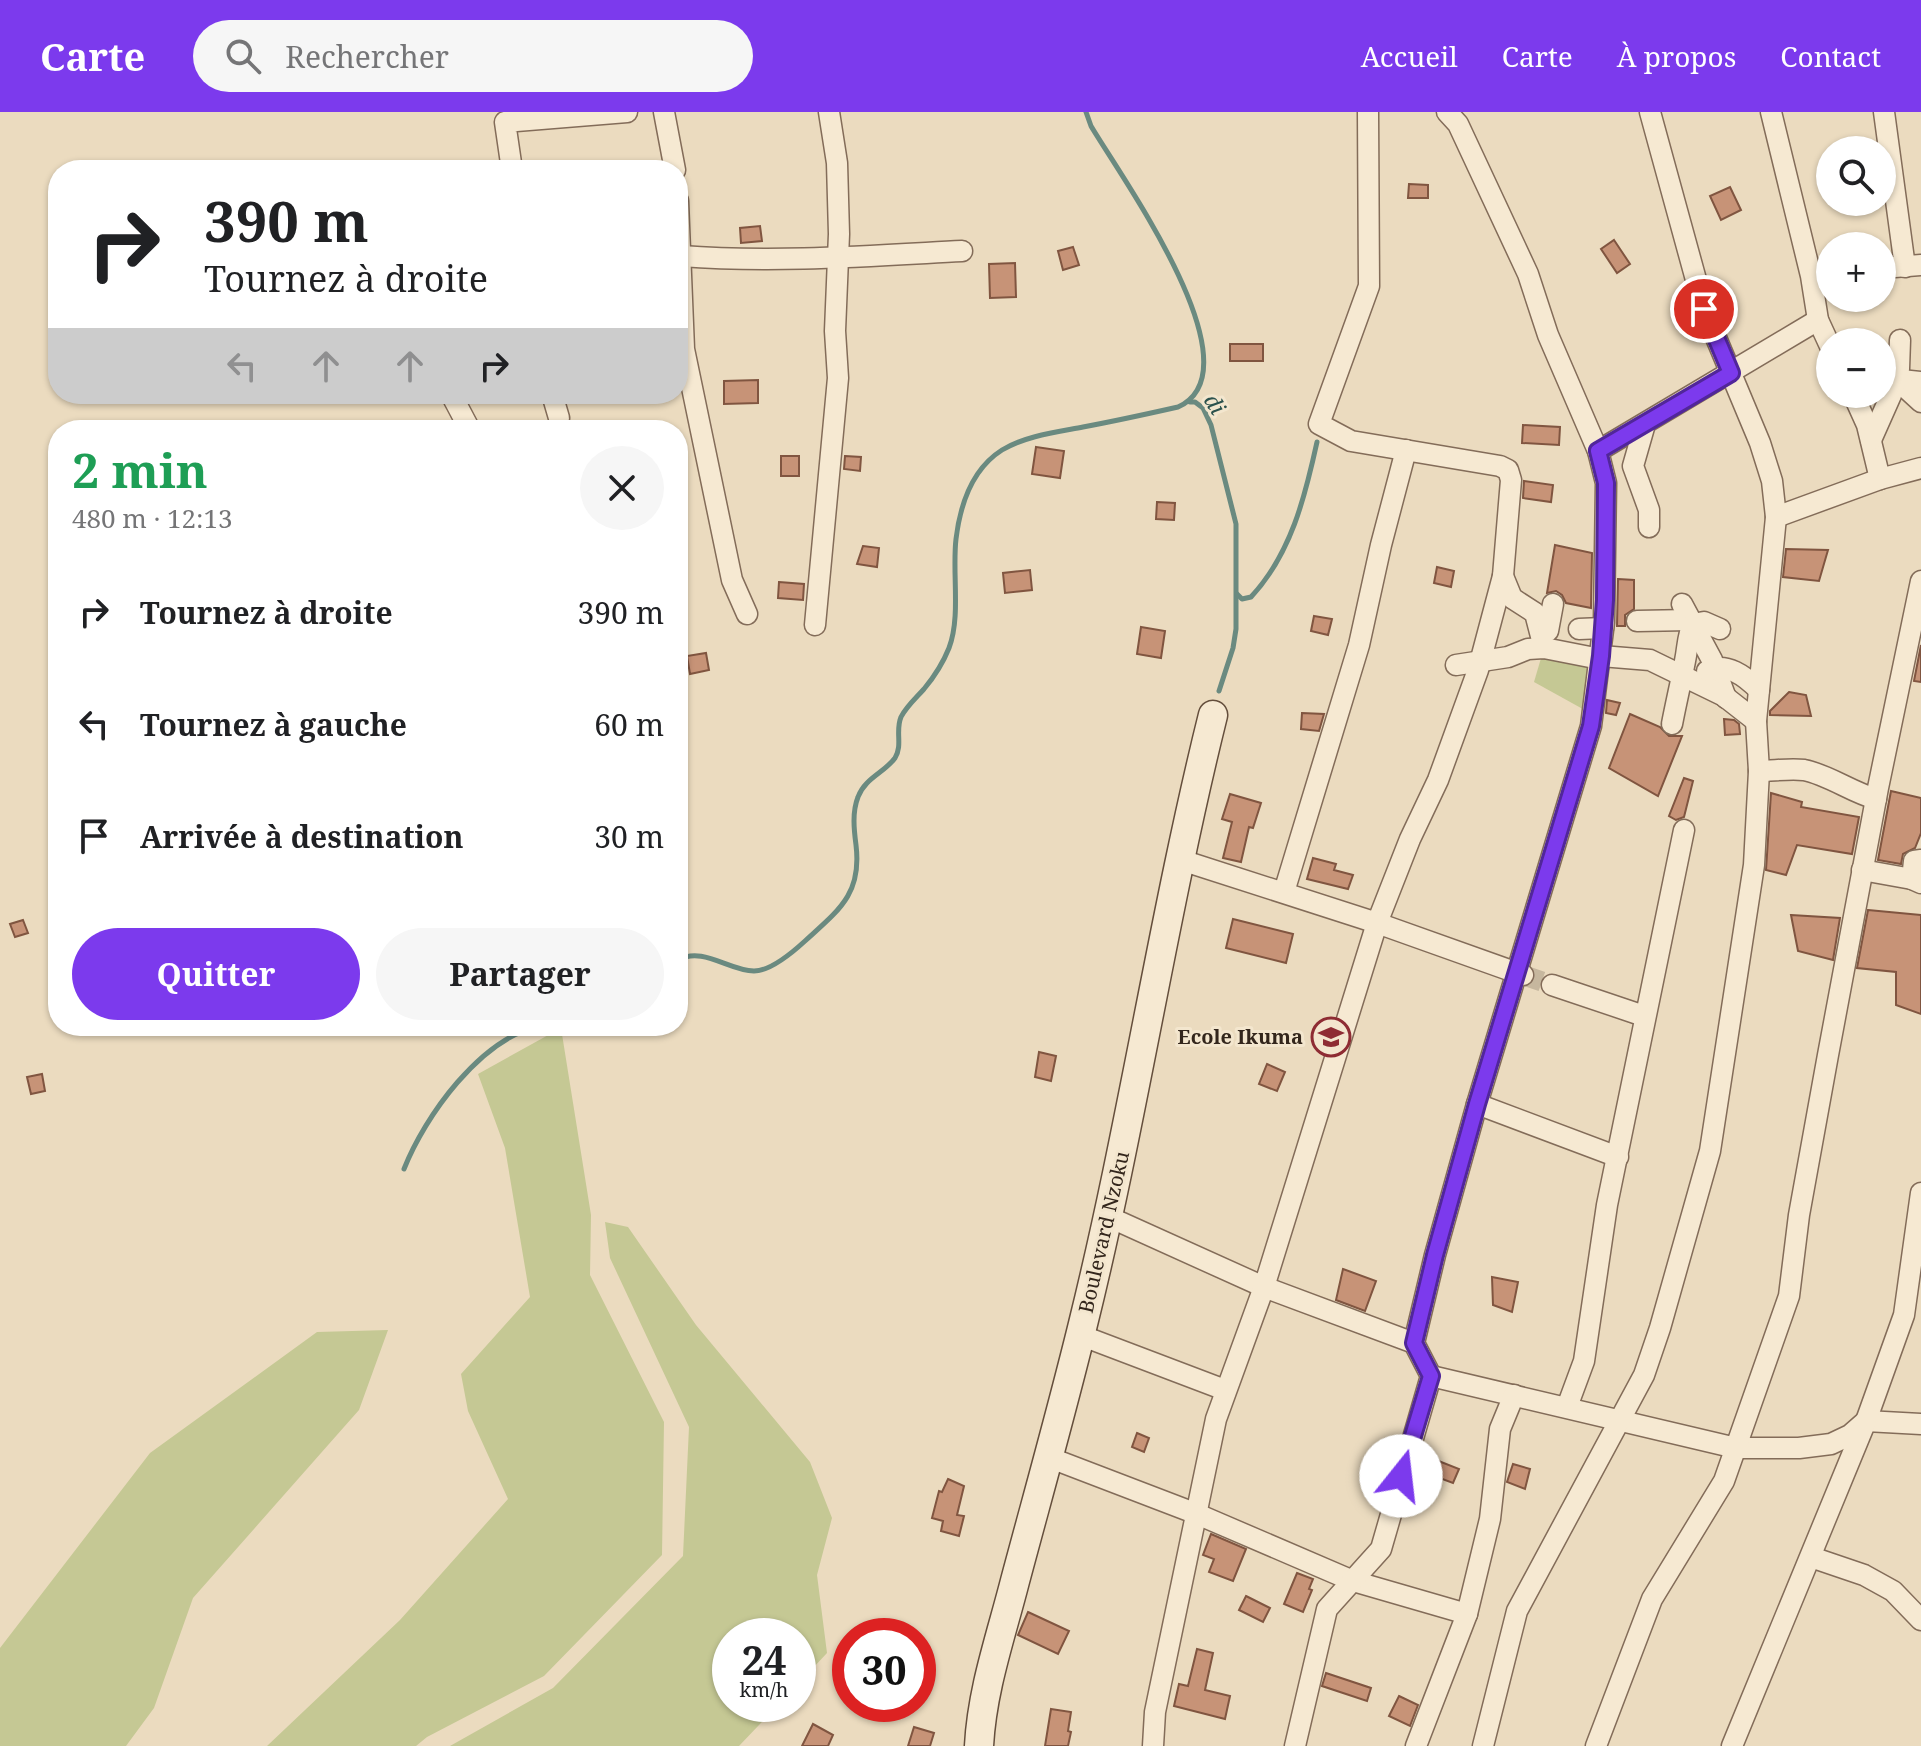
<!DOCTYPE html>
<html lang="fr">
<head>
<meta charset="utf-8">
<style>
	body { margin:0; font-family:"Noto Serif",serif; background:#f6f6f6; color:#202124; height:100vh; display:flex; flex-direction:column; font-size:30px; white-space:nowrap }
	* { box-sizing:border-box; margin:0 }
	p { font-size:26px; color:#757577 }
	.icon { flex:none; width:44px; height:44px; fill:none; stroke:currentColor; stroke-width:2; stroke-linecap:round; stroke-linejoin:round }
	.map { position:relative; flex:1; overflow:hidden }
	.details { position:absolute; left:48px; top:308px; width:640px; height:616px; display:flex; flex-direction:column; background:#fff; border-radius:32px; box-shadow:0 2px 6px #0004 }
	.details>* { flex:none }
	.top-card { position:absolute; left:48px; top:48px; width:640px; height:244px; border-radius:32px; box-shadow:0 2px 6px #0004; background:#fff; color:#202124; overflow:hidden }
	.controls { position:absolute; left:1816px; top:24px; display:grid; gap:16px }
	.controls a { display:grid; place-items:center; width:80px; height:80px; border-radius:50%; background:#fff; box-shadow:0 2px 6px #0004; font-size:40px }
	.speed { position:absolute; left:712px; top:1506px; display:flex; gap:16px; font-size:40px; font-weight:700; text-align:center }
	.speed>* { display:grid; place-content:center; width:104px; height:104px; border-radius:50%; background:#fff; box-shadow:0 2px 6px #0004; line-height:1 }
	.speed small { font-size:20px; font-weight:400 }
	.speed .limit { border:12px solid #d22; background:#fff; color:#111 }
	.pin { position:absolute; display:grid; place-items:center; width:68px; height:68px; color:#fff; margin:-34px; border:4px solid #fff; border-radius:50%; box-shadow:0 2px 8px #0007 }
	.me { position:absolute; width:88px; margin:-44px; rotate:16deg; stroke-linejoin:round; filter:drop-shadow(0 0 6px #0008) }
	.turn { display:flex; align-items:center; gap:28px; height:168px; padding:0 24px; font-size:36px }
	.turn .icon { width:104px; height:104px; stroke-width:2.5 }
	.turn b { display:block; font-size:56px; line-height:68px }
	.lanes { display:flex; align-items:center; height:76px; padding:0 24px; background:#0003; justify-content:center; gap:40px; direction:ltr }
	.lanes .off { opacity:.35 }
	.round { display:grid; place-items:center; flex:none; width:84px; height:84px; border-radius:42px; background:#f6f6f6 }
	.summary { display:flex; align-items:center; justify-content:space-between; height:136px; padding:0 24px }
	h1 { font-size:48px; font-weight:700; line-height:60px; color:#1e9e55 }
	.cta { display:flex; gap:16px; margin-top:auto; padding:16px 24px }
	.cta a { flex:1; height:92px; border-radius:48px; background:#7c3aed; color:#fff; font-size:32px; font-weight:700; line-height:92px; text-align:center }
	.cta a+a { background:#f6f6f6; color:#202124 }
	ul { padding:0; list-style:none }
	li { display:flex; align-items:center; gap:24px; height:112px; padding:0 24px }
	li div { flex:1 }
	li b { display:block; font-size:30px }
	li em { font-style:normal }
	header { display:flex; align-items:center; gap:48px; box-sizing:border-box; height:112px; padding:0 40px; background:#7c3aed; color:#fff }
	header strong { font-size:38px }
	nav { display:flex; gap:44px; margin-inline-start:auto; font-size:28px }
	.search { width:560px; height:72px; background:#f6f6f6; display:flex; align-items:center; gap:20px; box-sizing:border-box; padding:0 28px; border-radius:44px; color:#757577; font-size:30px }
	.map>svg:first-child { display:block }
	.green { fill:#c5c894 }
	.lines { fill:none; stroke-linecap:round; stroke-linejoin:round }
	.stream { stroke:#6a8a80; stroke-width:5 }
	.building { fill:#c79377; stroke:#805540; stroke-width:2 }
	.street-tunnel { stroke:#c6b79e; stroke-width:20; stroke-dasharray:20 10; stroke-linecap:butt }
	.street-casing { stroke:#836c59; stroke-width:23 }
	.secondary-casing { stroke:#644e3c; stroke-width:31 }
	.street { stroke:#f6e9d2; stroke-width:20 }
	.secondary { stroke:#f6e9d2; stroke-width:28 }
	.route-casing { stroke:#51269a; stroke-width:20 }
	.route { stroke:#7c3aed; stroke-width:14 }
	.labels { text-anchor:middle; stroke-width:6; stroke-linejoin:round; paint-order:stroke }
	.poi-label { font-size:20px; font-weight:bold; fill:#33261c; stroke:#f3e6ce; text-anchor:end }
	.street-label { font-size:20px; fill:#33261c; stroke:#f3e6ce }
	.water-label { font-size:22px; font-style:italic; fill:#2c524d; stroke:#f3e6ce }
</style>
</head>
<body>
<header>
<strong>Carte</strong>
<div class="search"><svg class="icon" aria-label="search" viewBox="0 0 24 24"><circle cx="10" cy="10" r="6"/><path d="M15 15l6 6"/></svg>Rechercher</div>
<nav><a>Accueil</a><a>Carte</a><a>À propos</a><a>Contact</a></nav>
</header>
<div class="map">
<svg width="1921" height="1634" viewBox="0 0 1921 1634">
	<rect width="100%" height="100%" fill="#ebdbbf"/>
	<g class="green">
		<path d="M 1544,536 L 1600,547 L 1590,601 L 1534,570 Z"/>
		<path d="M 561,916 L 591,1103 L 590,1163 L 664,1310 L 662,1443 L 544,1564 L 427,1625 L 416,1634 L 267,1634 L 400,1508 L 508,1387 L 468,1299 L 461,1262 L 530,1185 L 505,1036 L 478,962 Z"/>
		<path d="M 605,1110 L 628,1115 L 696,1213 L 810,1350 L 832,1406 L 817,1463 L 827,1541 L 798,1572 L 798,1524 L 730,1524 L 730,1592 L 779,1592 L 739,1634 L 450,1634 L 553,1576 L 683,1444 L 689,1315 L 610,1146 Z"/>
		<path d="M 388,1218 L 359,1298 L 193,1486 L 154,1596 L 126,1634 L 0,1634 L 0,1536 L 150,1341 L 317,1220 Z"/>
	</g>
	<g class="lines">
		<g class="stream">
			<path d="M 1190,290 L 1195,290 L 1203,296 L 1211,313 L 1236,412 L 1236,517 L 1233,536 L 1219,579"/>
			<path d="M 1237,482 L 1242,487 L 1251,485 C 1291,442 1305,385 1317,330"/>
			<path d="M 678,848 C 703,834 729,859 754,859 C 771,859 793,840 805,829 C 839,798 862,782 856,733 C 854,718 852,700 858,685 C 865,666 884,661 895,646 C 903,633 895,619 901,605 C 906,595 916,586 924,577 C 934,565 943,551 949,536 C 961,505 952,460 956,427 C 960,394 972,357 1002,338 C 1025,324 1057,320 1083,315 C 1115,309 1147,302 1178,295 C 1261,257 1119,62 1091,14 L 1086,0"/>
			<path d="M 404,1057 C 425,1004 480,927 539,914"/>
		</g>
	</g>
	<g class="building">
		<path d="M 1409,72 L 1428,73 L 1428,86 L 1408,86 Z"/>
		<path d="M 1730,75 L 1741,98 L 1721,108 L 1710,84 Z"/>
		<path d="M 760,114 L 762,129 L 741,131 L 740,116 Z"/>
		<path d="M 1614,128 L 1630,152 L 1617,161 L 1601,137 Z"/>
		<path d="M 1073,135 L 1079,153 L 1063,158 L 1058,139 Z"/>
		<path d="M 1015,151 L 1016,185 L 990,186 L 989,152 Z"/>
		<rect x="1230" y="232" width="33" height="17"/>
		<path d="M 758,268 L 758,291 L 724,292 L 724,269 Z"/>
		<path d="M 1523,313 L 1560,315 L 1559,333 L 1522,331 Z"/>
		<path d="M 1036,335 L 1064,339 L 1060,366 L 1032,362 Z"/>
		<rect x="781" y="344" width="18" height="20"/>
		<path d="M 845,344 L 861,345 L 860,359 L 844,357 Z"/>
		<path d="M 1524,369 L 1553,373 L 1551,390 L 1523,386 Z"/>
		<path d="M 1157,390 L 1175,391 L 1174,408 L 1156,407 Z"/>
		<path d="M 1555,433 L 1592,441 L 1591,496 L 1566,491 L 1562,483 L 1556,479 L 1547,481 Z"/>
		<path d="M 863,434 L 879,436 L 877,455 L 857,452 Z"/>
		<path d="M 1786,437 L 1828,438 L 1819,469 L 1783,465 Z"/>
		<path d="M 1437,455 L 1454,459 L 1451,475 L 1434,471 Z"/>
		<path d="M 1030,458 L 1032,478 L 1005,481 L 1003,461 Z"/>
		<path d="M 1618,467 L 1634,468 L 1634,497 L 1625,503 L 1625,514 L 1617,514 Z"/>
		<path d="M 779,470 L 804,472 L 803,488 L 778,486 Z"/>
		<path d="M 1314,504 L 1332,507 L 1328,523 L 1311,519 Z"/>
		<path d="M 1141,515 L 1165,519 L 1161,546 L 1137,542 Z"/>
		<path d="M 1921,533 L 1921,570 L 1914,569 Z"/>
		<path d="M 706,541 L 709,558 L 690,562 L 687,544 Z"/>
		<path d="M 1789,580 L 1806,583 L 1811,604 L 1770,603 L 1770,599 Z"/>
		<path d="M 1607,588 L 1620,591 L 1616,603 L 1606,601 Z"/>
		<path d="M 1302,601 L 1324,602 L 1319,619 L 1301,617 Z"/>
		<path d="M 1630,602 L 1660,615 L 1669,624 L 1682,624 L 1658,684 L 1609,656 Z"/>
		<path d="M 1724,607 L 1734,608 L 1739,612 L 1740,622 L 1725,623 Z"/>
		<path d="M 1684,666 L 1693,669 L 1684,705 L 1676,708 L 1669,704 Z"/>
		<path d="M 1891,679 L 1921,686 L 1921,721 L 1915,736 L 1903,742 L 1901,752 L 1878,748 Z"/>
		<path d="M 1771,681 L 1802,690 L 1801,695 L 1859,705 L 1852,742 L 1797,733 L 1786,763 L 1766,758 Z"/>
		<path d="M 1230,682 L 1261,691 L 1253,716 L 1249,715 L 1241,750 L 1223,746 L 1232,710 L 1222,707 Z"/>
		<path d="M 1313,746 L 1336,752 L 1334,758 L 1353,763 L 1348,777 L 1307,767 Z"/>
		<path d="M 1868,798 L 1921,803 L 1921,902 L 1896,893 L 1896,860 L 1857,856 Z"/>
		<path d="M 1791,803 L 1840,806 L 1833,848 L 1798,839 Z"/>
		<path d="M 1233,807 L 1293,822 L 1286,851 L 1226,836 Z"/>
		<path d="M 23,808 L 28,821 L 15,825 L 10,812 Z"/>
		<path d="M 1039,940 L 1056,944 L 1051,969 L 1035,965 Z"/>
		<path d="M 1267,952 L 1285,960 L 1277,979 L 1259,972 Z"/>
		<path d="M 42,962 L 45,979 L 31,982 L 27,965 Z"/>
		<path d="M 1343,1157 L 1376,1169 L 1365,1199 L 1336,1188 Z"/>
		<path d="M 1492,1165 L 1518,1170 L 1512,1200 L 1493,1193 Z"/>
		<path d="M 1137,1321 L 1149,1326 L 1144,1340 L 1132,1335 Z"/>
		<path d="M 1431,1346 L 1459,1357 L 1453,1371 L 1426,1361 Z"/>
		<path d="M 1513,1352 L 1530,1357 L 1525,1377 L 1507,1370 Z"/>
		<path d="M 948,1367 L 964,1374 L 957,1403 L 964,1404 L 959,1424 L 941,1419 L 943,1409 L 932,1406 L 939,1379 L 942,1380 Z"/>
		<path d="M 1211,1422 L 1246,1437 L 1233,1469 L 1209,1460 L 1214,1447 L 1203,1443 Z"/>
		<path d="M 1297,1461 L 1313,1467 L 1309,1477 L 1312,1478 L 1303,1500 L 1284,1492 Z"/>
		<path d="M 1246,1484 L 1270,1496 L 1263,1510 L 1239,1498 Z"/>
		<path d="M 1028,1500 L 1069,1519 L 1058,1542 L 1018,1523 Z"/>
		<path d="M 1197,1537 L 1213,1541 L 1205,1578 L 1230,1584 L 1225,1607 L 1174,1594 L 1179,1572 L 1188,1574 Z"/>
		<path d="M 1326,1561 L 1371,1576 L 1367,1589 L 1322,1574 Z"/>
		<path d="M 1399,1584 L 1418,1593 L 1410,1614 L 1389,1604 Z"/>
		<path d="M 1051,1597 L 1071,1600 L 1068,1619 L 1071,1620 L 1068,1634 L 1045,1634 Z"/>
		<path d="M 813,1612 L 833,1623 L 828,1634 L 802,1634 Z"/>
		<path d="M 914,1615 L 934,1621 L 930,1634 L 908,1634 Z"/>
	</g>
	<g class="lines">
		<path class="street-tunnel" d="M 1523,863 L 1552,873"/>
		<defs>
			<g id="street">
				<path d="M 664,0 L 675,58"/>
				<path d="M 1771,0 L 1811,164 L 1818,208 L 1830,234"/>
				<path d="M 1884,0 L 1905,155"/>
				<path d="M 512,58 L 505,10 L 627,0"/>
				<path d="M 678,89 L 684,237 L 732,468 L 747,502"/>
				<path d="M 681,144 C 775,151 868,144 962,139"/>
				<path d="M 1882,156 L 1921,153"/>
				<path d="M 1882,266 L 1921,270"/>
				<path d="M 1897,268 L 1921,290"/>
				<path d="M 451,282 L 470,318"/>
				<path d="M 552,282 L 559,306"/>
				<path d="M 1853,282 L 1867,313 L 1880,367"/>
				<path d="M 1645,312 L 1633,354 L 1649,398 L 1649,415"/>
				<path d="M 1871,328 L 1891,283 L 1899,257 L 1900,228"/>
				<path d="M 1598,339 L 1818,208"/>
				<path d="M 1776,405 L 1880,367 L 1921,356"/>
				<path d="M 1503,464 L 1512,486 L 1535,501 L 1544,536"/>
				<path d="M 1682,492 L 1712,548 L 1726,586"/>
				<path d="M 1637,509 L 1690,508"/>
				<path d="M 815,513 L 838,266 L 835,219 L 839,122 L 837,51 L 829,0"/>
				<path d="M 1579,517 L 1603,516"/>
				<path d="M 1548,519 L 1553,492"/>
				<path d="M 1601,544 L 1650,548 L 1724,584 L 1756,609"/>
				<path d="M 1456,553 L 1508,545 L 1528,537 L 1544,536 L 1600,547"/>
				<path d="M 1707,559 C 1727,550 1745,564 1759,578"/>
				<path d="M 1672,612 C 1676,591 1681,570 1685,549 C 1688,535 1687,525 1693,512 L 1704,510 L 1720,517"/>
				<path d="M 1759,659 C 1773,659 1790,656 1804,658 C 1829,663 1851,680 1876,687"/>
				<path d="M 1178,747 L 1377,811 L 1523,863"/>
				<path d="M 1921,748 L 1914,749 L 1912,767 L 1921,771"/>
				<path d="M 1862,758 L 1912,767"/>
				<path d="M 1284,780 L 1359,533 L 1381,433 L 1406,338"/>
				<path d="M 1552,873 L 1644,904"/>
				<path d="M 1477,992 L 1618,1045"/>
				<path d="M 1109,1105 L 1264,1175 L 1414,1231"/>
				<path d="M 1080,1223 L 1225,1278"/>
				<path d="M 1431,1264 L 1736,1336 L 1799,1336 L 1831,1332 L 1850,1323 L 1866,1309 L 1921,1312"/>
				<path d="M 1567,1295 L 1584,1249 L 1607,1093 L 1684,718"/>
				<path d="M 1048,1345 L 1197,1402 L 1353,1469 L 1467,1502"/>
				<path d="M 1811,1445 L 1864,1463 L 1893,1479 L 1921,1508"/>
				<path d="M 1153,1634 L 1155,1600 L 1216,1307 L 1264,1175 L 1377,811 L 1410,727 L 1438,668 L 1478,558 L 1503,464 L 1511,368 L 1508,358 L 1500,354 L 1351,329 L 1319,312 L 1369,174 L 1368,0"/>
				<path d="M 1295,1634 L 1327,1497 L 1381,1437 L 1431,1264 L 1414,1231 L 1435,1143 L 1477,992 L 1591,614 L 1604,510 L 1606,371 L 1598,339 L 1548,223 L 1528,162 L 1458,12 L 1447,0"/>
				<path d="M 1416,1634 L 1467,1502 L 1490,1407 L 1500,1317 L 1514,1283"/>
				<path d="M 1483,1634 L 1517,1499 L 1644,1263 L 1660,1216 L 1710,1039 L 1754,753 L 1759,659 L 1756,609 L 1776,405 L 1772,369 L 1760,331 L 1704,197 L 1650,0"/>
				<path d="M 1596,1634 L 1652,1487 L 1724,1369 L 1789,1184 L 1799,1103 L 1828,943 L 1878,676 L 1921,469"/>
				<path d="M 1732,1634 L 1866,1309 L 1904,1203 L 1921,1081"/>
			</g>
			<path id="secondary" d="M 979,1634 C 982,1577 1001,1524 1015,1469 C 1038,1383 1062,1298 1083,1212 C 1133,1010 1163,804 1213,603"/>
		</defs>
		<use href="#street" class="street-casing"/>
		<use href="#secondary" class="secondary-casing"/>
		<use href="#street" class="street"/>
		<use href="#secondary" class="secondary"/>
	</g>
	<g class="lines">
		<defs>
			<path id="route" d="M 1401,1364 L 1431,1264 L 1414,1231 L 1435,1143 L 1477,992 L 1591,614 L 1601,544 L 1605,488 L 1606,371 L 1598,339 L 1731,261 L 1704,197"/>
		</defs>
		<use href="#route" class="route-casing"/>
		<use href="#route" class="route"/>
	</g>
	<defs>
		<symbol id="school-ring" viewBox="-11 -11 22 22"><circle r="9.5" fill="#f3e6ce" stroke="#8e2c33" stroke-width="1.5"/><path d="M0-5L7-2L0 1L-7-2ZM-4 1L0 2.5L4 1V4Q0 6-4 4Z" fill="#8e2c33"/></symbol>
	</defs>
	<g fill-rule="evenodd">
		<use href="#school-ring" x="1309" y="903" width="44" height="44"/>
	</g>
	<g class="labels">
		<g class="poi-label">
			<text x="1303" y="932">Ecole Ikuma</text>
		</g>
		<g class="street-label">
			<text transform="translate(1104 1120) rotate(-77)" y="7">Boulevard Nzoku</text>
		</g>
		<g class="water-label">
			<text transform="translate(1215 292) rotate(58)" y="8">di</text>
		</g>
	</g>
</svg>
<div class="controls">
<a><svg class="icon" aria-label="search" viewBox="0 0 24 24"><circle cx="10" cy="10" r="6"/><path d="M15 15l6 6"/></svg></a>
<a>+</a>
<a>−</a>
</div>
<div class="speed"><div>24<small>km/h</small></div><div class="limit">30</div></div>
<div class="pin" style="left:1704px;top:197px;background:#d93025"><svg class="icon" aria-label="arrive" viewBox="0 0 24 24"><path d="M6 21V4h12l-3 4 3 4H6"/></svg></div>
<svg class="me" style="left:1401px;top:1364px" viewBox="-20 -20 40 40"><circle r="19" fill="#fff"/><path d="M0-13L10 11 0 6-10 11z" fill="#7c3aed"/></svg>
<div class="top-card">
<div class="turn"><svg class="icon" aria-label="right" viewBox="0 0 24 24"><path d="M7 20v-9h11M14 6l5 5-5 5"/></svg><div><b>390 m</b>Tournez à droite</div></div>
<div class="lanes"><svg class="icon off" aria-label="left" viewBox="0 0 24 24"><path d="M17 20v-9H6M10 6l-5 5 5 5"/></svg><svg class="icon off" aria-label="ahead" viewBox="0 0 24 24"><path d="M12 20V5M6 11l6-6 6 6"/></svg><svg class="icon off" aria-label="ahead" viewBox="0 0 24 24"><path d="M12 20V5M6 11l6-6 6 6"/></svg><svg class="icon" aria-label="right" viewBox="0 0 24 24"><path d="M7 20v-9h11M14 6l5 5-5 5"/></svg></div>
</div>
<section class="details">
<div class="summary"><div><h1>2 min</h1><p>480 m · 12:13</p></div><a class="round"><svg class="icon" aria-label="close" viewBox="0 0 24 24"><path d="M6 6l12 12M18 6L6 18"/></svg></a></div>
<ul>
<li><svg class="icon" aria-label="right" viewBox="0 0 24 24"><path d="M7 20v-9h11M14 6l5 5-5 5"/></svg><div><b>Tournez à droite</b></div><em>390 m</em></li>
<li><svg class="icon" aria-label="left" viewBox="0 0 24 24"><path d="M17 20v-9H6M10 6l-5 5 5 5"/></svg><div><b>Tournez à gauche</b></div><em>60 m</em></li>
<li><svg class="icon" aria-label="arrive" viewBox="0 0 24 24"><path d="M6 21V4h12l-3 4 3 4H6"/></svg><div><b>Arrivée à destination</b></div><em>30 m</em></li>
</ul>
<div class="cta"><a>Quitter</a><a>Partager</a></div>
</section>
</div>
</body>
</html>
